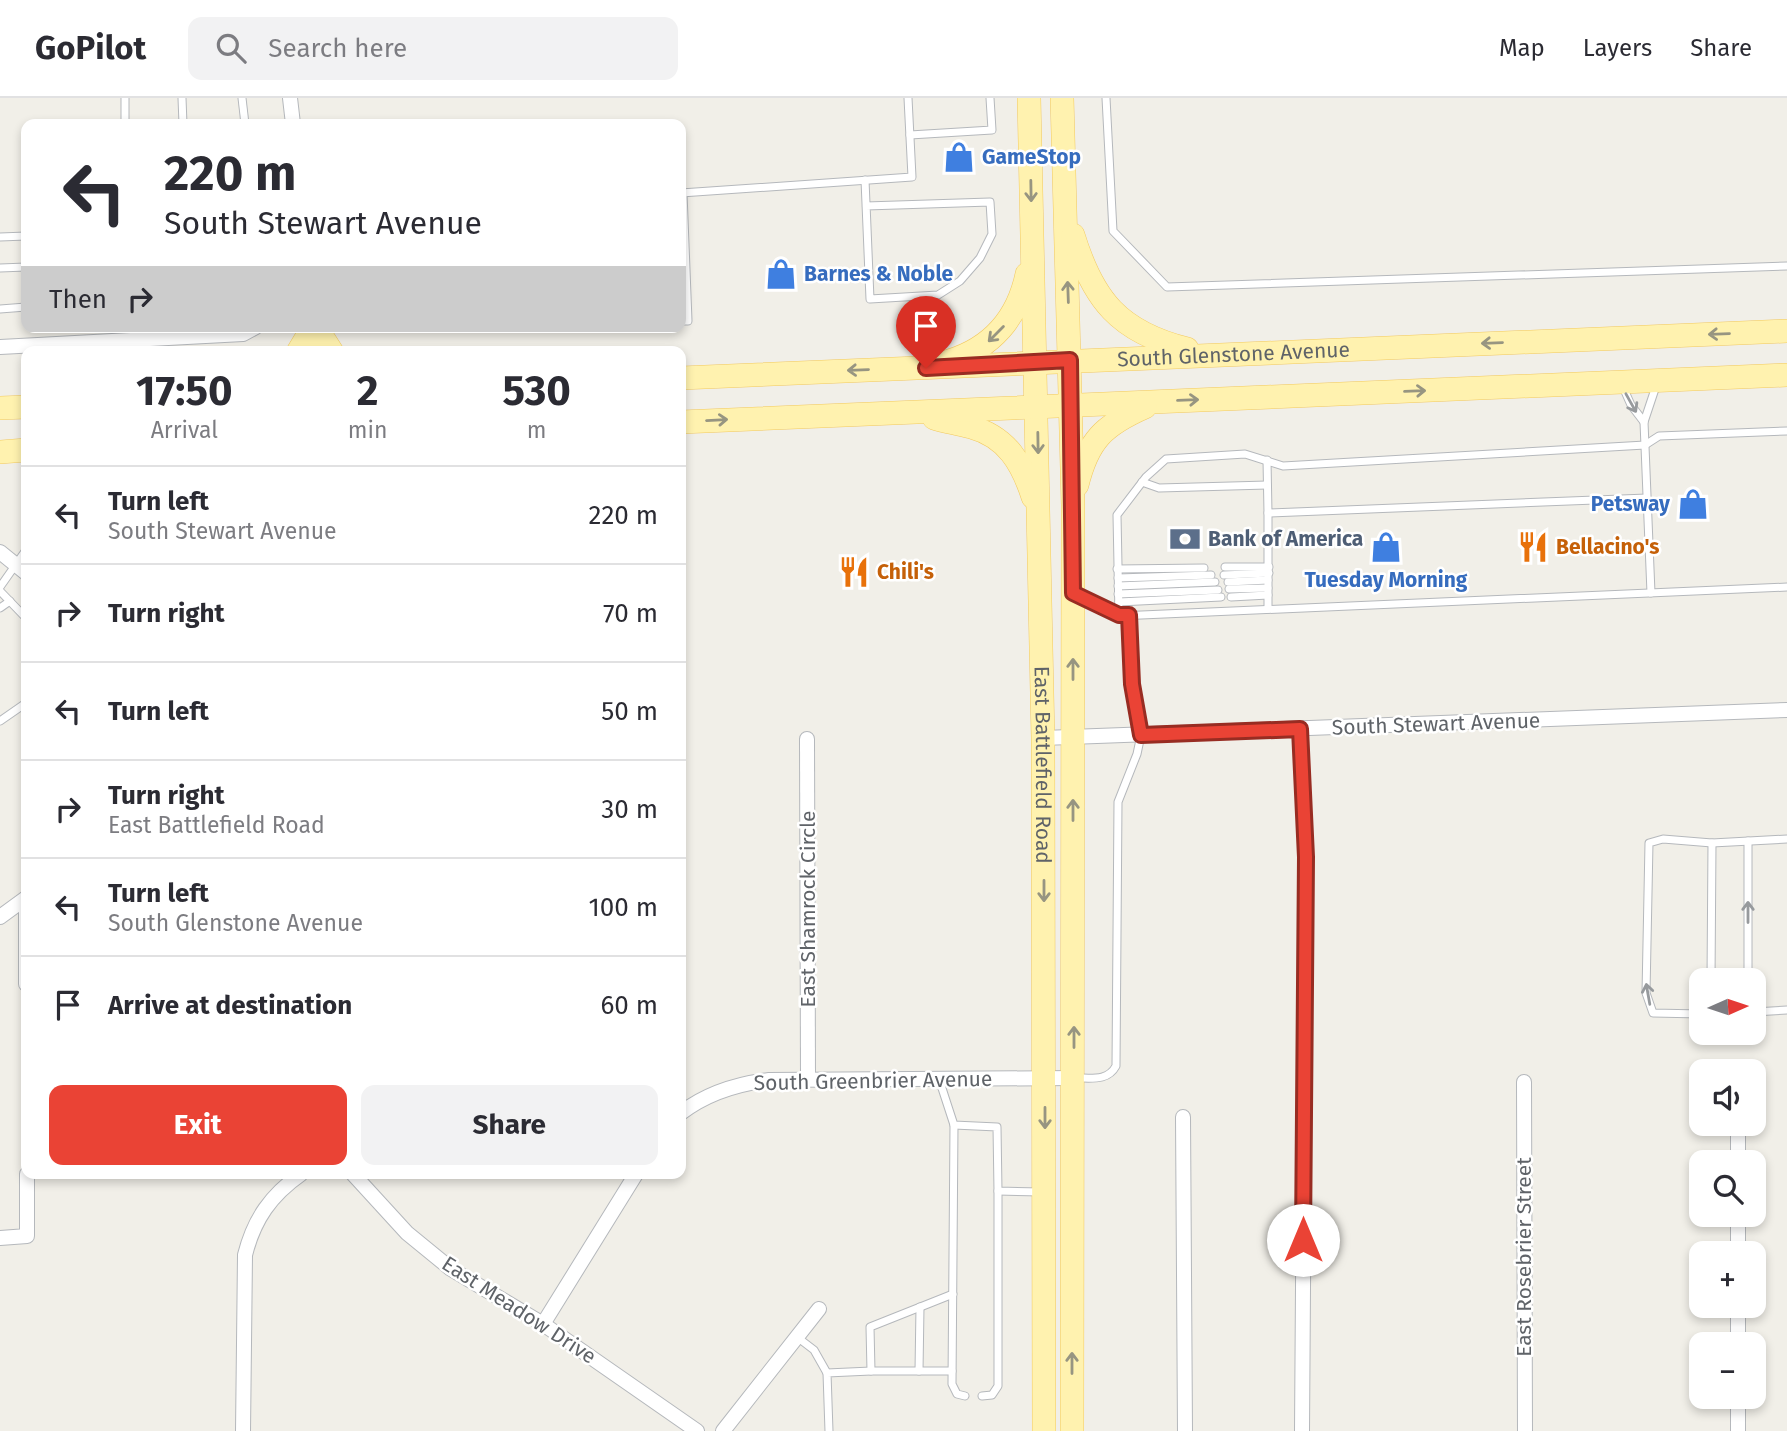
<!DOCTYPE html>
<html lang="en">
<head>
<meta charset="utf-8">
<style>
	body { margin:0; font-family:"Fira Sans",sans-serif; background:#f2f2f3; color:#2b2b33; height:100vh; display:flex; flex-direction:column; font-size:26px; white-space:nowrap }
	* { box-sizing:border-box; margin:0 }
	p { font-size:23px; color:#7c7c81 }
	.icon { flex:none; width:38px; height:38px; fill:none; stroke:currentColor; stroke-width:2; stroke-linecap:round; stroke-linejoin:round }
	.map { position:relative; flex:1; overflow:hidden }
	.details { position:absolute; left:21px; top:248px; width:665px; height:833px; display:flex; flex-direction:column; background:#fff; border-radius:14px; box-shadow:0 4px 10px #0003 }
	.details>* { flex:none }
	.hud { position:absolute; left:21px; top:21px; width:665px; height:214px; border-radius:14px; box-shadow:0 4px 10px #0003; background:#fff; color:#2b2b33; overflow:hidden }
	.needle { width:46px; rotate:87deg }
	.buttons { position:absolute; left:1689px; top:870px; display:grid; gap:14px }
	.buttons a { display:grid; place-items:center; width:77px; height:77px; border-radius:14px; background:#fff; box-shadow:0 4px 10px #0003; font-size:35px }
	.pin { position:absolute; display:grid; place-items:center; width:60px; height:60px; color:#fff; margin:-72px -30px; border-radius:50% 50% 50% 0; rotate:-45deg; box-shadow:0 0 7px #0007 }
	.pin .icon { rotate:45deg }
	.me { position:absolute; width:77px; margin:-38px; rotate:0deg; stroke-linejoin:round; filter:drop-shadow(0 0 5px #0008) }
	.turn { display:flex; align-items:center; gap:24px; height:147px; padding:0 28px; font-size:32px }
	.turn .icon { width:91px; height:91px; stroke-width:2.5 }
	.turn b { display:block; font-size:49px; line-height:60px }
	.then { display:flex; align-items:center; height:66px; padding:0 28px; background:#0003; gap:14px; font-size:26px }
	.eta { display:flex; justify-content:space-evenly; align-items:center; height:119px; text-align:center }
	.eta b { font-size:42px; font-weight:700; line-height:49px }
	.button { display:flex; gap:14px; margin-top:auto; padding:14px 28px }
	.button a { flex:1; height:80px; border-radius:14px; background:#ea4335; color:#fff; font-size:28px; font-weight:700; line-height:80px; text-align:center }
	.button a+a { background:#f2f2f3; color:#2b2b33 }
	ul { padding:0; list-style:none }
	li { display:flex; align-items:center; gap:21px; height:98px; padding:0 28px; border-top:2px solid #e1e1e2 }
	li div { flex:1 }
	li b { display:block; font-size:26px }
	li em { font-style:normal }
	header { display:flex; align-items:center; gap:42px; box-sizing:border-box; height:98px; padding:0 35px; background:#fff; border-bottom:2px solid #e1e1e2 }
	header strong { font-size:33px }
	nav { display:flex; gap:38px; margin-inline-start:auto; font-size:24px }
	.search { width:490px; height:63px; background:#f2f2f3; display:flex; align-items:center; gap:18px; box-sizing:border-box; padding:0 24px; border-radius:14px; color:#7c7c81; font-size:26px }
	.map>svg:first-child { display:block }
	.lines { fill:none; stroke-linecap:round; stroke-linejoin:round }
	.service-casing { stroke:#b5b8bc; stroke-width:9 }
	.minor-casing { stroke:#b5b8bc; stroke-width:16 }
	.primary-casing { stroke:#f2c960; stroke-width:24 }
	.service { stroke:#fff; stroke-width:7 }
	.minor { stroke:#fff; stroke-width:14 }
	.primary { stroke:#fff2af; stroke-width:23 }
	.oneway { stroke:#979581 }
	.oneway2 { stroke:#979a9d }
	.route-casing { stroke:#982c22; stroke-width:18 }
	.route { stroke:#ea4335; stroke-width:12 }
	.labels { text-anchor:middle; stroke-width:5; stroke-linejoin:round; paint-order:stroke }
	.shop-label { font-size:21px; font-weight:bold; fill:#366cbe; stroke:#fff; text-anchor:start }
	.street-label { font-size:21px; fill:#5f6368; stroke:#fff }
	.service-label { font-size:21px; font-weight:bold; fill:#4e5e75; stroke:#fff; text-anchor:start }
	.food-label { font-size:21px; font-weight:bold; fill:#c56008; stroke:#fff; text-anchor:start }
</style>
</head>
<body>
<header>
<strong>GoPilot</strong>
<div class="search"><svg class="icon" aria-label="search" viewBox="0 0 24 24"><circle cx="10" cy="10" r="6"/><path d="M15 15l6 6"/></svg>Search here</div>
<nav><a>Map</a><a>Layers</a><a>Share</a></nav>
</header>
<div class="map">
<svg width="1787" height="1333" viewBox="0 0 1787 1333">
	<rect width="100%" height="100%" fill="#f1efe8"/>
	<g class="lines">
		<defs>
			<g id="service">
				<path d="M 125,0 L 125,26"/>
				<path d="M 182,0 L 183,26"/>
				<path d="M 242,0 L 245,26"/>
				<path d="M 1106,0 L 1113,133 L 1167,189 L 1787,168"/>
				<path d="M 910,37 L 992,32 L 990,0"/>
				<path d="M 865,82 C 867,122 868,161 870,201 L 938,197 L 960,183 L 980,160 L 992,136 L 990,104 L 866,108"/>
				<path d="M 681,95 L 912,79 L 908,0"/>
				<path d="M 0,139 L 26,138"/>
				<path d="M 0,170 L 26,169"/>
				<path d="M 0,211 L 26,209"/>
				<path d="M 681,223 L 688,223 L 683,95"/>
				<path d="M 1623,289 L 1631,307 L 1644,324"/>
				<path d="M 1267,362 L 1268,415 L 1647,400"/>
				<path d="M 1142,384 L 1159,390 L 1267,387"/>
				<path d="M 1225,469 L 1269,469"/>
				<path d="M 1117,471 L 1204,470"/>
				<path d="M 1224,477 L 1269,475"/>
				<path d="M 1118,480 L 1211,477"/>
				<path d="M 1228,484 L 1268,482"/>
				<path d="M 1118,488 L 1215,484"/>
				<path d="M 0,489 L 26,452"/>
				<path d="M 1229,491 L 1268,490"/>
				<path d="M 0,493 L 26,520"/>
				<path d="M 1651,495 L 1644,324 L 1656,288"/>
				<path d="M 1118,496 L 1218,492"/>
				<path d="M 1077,497 L 1119,518 L 1787,489"/>
				<path d="M 1231,499 L 1268,497"/>
				<path d="M 1119,504 L 1221,499"/>
				<path d="M 0,510 L 10,503"/>
				<path d="M 1268,511 L 1268,415"/>
				<path d="M 1119,518 L 1117,417 L 1146,379 L 1166,361 L 1245,356 L 1283,368 L 1645,347 L 1659,338 L 1787,333"/>
				<path d="M 0,623 L 26,605"/>
				<path d="M 1711,882 L 1712,745"/>
				<path d="M 1748,882 L 1748,743"/>
				<path d="M 1754,914 L 1787,912"/>
				<path d="M 1701,916 L 1653,915 L 1646,895 L 1649,745 L 1663,741 L 1712,745 L 1787,741"/>
				<path d="M 1077,980 C 1092,980 1108,983 1116,968 L 1118,704 L 1137,656 L 1141,637 L 1132,586 L 1128,517"/>
				<path d="M 939,981 L 954,1027 L 997,1029 L 998,1093 L 1041,1094"/>
				<path d="M 954,1027 L 952,1286 L 957,1296 L 965,1298"/>
				<path d="M 797,1239 L 814,1252 L 827,1275"/>
				<path d="M 919,1273 L 920,1209"/>
				<path d="M 952,1273 L 871,1273 L 870,1229 L 953,1196"/>
				<path d="M 982,1298 L 992,1297 L 998,1288 L 998,1093"/>
				<path d="M 829,1333 L 827,1275 L 871,1273"/>
			</g>
			<g id="minor">
				<path d="M 290,0 L 293,26"/>
				<path d="M 0,249 L 243,236 L 256,229"/>
				<path d="M 0,454 L 26,475"/>
				<path d="M 1300,631 L 1306,759 L 1302,1333"/>
				<path d="M 1043,640 L 1787,612"/>
				<path d="M 807,641 L 808,981"/>
				<path d="M 0,819 L 26,800 L 26,886"/>
				<path d="M 1524,984 L 1525,1333"/>
				<path d="M 681,1015 C 707,995 736,986 769,982 L 1074,980"/>
				<path d="M 1183,1019 L 1185,1333"/>
				<path d="M 1738,1064 L 1738,1026"/>
				<path d="M 353,1076 L 407,1135 L 451,1171 L 543,1226 L 697,1333"/>
				<path d="M 0,1140 L 27,1138 L 27,1076"/>
				<path d="M 1738,1155 L 1738,1116"/>
				<path d="M 543,1226 L 636,1076"/>
				<path d="M 1738,1246 L 1738,1208"/>
				<path d="M 243,1333 L 245,1157 C 254,1121 271,1097 301,1076"/>
				<path d="M 723,1333 L 819,1211"/>
				<path d="M 1738,1333 L 1738,1298"/>
			</g>
			<g id="primary">
				<path id="s1" d="M 1029,0 L 1043,640 L 1044,1333"/>
				<path d="M 1062,0 L 1073,407 L 1072,1333"/>
				<path d="M 1073,137 C 1093,202 1119,234 1187,251"/>
				<path d="M 316,229 L 332,254"/>
				<path d="M 298,254 L 313,229"/>
				<path d="M 949,263 C 992,250 1018,219 1027,176"/>
				<path id="s2" d="M 681,280 L 1787,233"/>
				<path d="M 0,310 L 26,309"/>
				<path d="M 934,320 C 946,324 958,325 971,329 C 1007,339 1022,365 1033,399"/>
				<path d="M 681,324 L 1787,277"/>
				<path d="M 0,354 L 26,352"/>
				<path d="M 1077,387 C 1088,342 1104,327 1145,309"/>
			</g>
		</defs>
		<use href="#service" class="service-casing"/>
		<use href="#minor" class="minor-casing"/>
		<use href="#primary" class="primary-casing"/>
		<use href="#service" class="service"/>
		<use href="#minor" class="minor"/>
		<use href="#primary" class="primary"/>
	</g>
	<defs><path id="oneway-shaft" d="M-6 0H5M1.5-3L5.5 0L1.5 3" fill="none" stroke-width="1.6" stroke-linecap="round" stroke-linejoin="round" transform="scale(1.75)"/></defs>
	<g class="oneway">
		<use href="#oneway-shaft" transform="translate(1031 93) rotate(89)"/>
		<use href="#oneway-shaft" transform="translate(1068 194) rotate(-92)"/>
		<use href="#oneway-shaft" transform="translate(996 236) rotate(135)"/>
		<use href="#oneway-shaft" transform="translate(1719 236) rotate(178)"/>
		<use href="#oneway-shaft" transform="translate(1492 245) rotate(178)"/>
		<use href="#oneway-shaft" transform="translate(858 272) rotate(178)"/>
		<use href="#oneway-shaft" transform="translate(1415 293) rotate(-2)"/>
		<use href="#oneway-shaft" transform="translate(1188 302) rotate(-2)"/>
		<use href="#oneway-shaft" transform="translate(717 322) rotate(-3)"/>
		<use href="#oneway-shaft" transform="translate(1038 345) rotate(89)"/>
		<use href="#oneway-shaft" transform="translate(1073 571) rotate(-90)"/>
		<use href="#oneway-shaft" transform="translate(1073 712) rotate(-90)"/>
		<use href="#oneway-shaft" transform="translate(1044 793) rotate(90)"/>
		<use href="#oneway-shaft" transform="translate(1074 939) rotate(-90)"/>
		<use href="#oneway-shaft" transform="translate(1045 1020) rotate(90)"/>
		<use href="#oneway-shaft" transform="translate(1072 1265) rotate(-90)"/>
	</g>
	<g class="oneway2">
		<use href="#oneway-shaft" transform="translate(1631 305) rotate(61)"/>
		<use href="#oneway-shaft" transform="translate(1748 814) rotate(-90)"/>
		<use href="#oneway-shaft" transform="translate(1648 896) rotate(-100)"/>
	</g>
	<g class="lines">
		<defs>
			<path id="route" d="M 926,270 L 1070,262 L 1073,495 L 1119,517 L 1129,517 L 1132,586 L 1141,637 L 1300,631 L 1306,759 L 1303,1142"/>
		</defs>
		<use href="#route" class="route-casing"/>
		<use href="#route" class="route"/>
	</g>
	<defs>
		<symbol id="shop-bare" viewBox="-9 -9 18 18"><path d="M-5-2.5h2.3a2.7 3.5 0 0 1 5.4 0H5L5.5 6h-11ZM-1.5-2.5h3a1.5 2.3 0 0 0-3 0Z" fill="#3f7fe0" stroke="#fff" stroke-width="2.5" paint-order="stroke"/></symbol>
		<symbol id="bank-bare" viewBox="-9 -9 18 18"><path d="M-6-4H6V4H-6ZM0-2.3a2.3 2.3 0 1 0 0 4.6a2.3 2.3 0 1 0 0-4.6Z" fill="#5c6f8a" stroke="#fff" stroke-width="2.5" paint-order="stroke"/></symbol>
		<symbol id="restaurant-bare" viewBox="-9 -9 18 18"><path d="M-5-6h1v4h1v-4h1v4h1v-4h1v5L-1.5 .5V6h-2V.5L-5-1ZM5-6V6H3V1.5H1.5Q1.5-4 5-6Z" fill="#e8710a" stroke="#fff" stroke-width="2.5" paint-order="stroke"/></symbol>
	</defs>
	<g fill-rule="evenodd">
		<use href="#shop-bare" x="937" y="37" width="44" height="44"/>
		<use href="#shop-bare" x="759" y="154" width="44" height="44"/>
		<use href="#shop-bare" x="1671" y="384" width="44" height="44"/>
		<use href="#bank-bare" x="1163" y="419" width="44" height="44"/>
		<use href="#shop-bare" x="1364" y="427" width="44" height="44"/>
		<use href="#restaurant-bare" x="1511" y="427" width="44" height="44"/>
		<use href="#restaurant-bare" x="832" y="452" width="44" height="44"/>
	</g>
	<g class="labels">
		<g class="shop-label">
			<text x="982" y="66">GameStop</text>
			<text x="804" y="183">Barnes &amp; Noble</text>
			<text x="1670" y="413" text-anchor="end">Petsway</text>
			<text x="1386" y="489" text-anchor="middle">Tuesday Morning</text>
		</g>
		<g class="street-label">
			<text dy="7" stroke="none"><textPath href="#s2" startOffset="553">South Glenstone Avenue</textPath></text>
			<text transform="translate(1436 626) rotate(-2)" y="7">South Stewart Avenue</text>
			<text dy="7" stroke="none"><textPath href="#s1" startOffset="667">East Battlefield Road</textPath></text>
			<text transform="translate(808 811) rotate(-90)" y="7">East Shamrock Circle</text>
			<text transform="translate(873 983) rotate(-1)" y="7">South Greenbrier Avenue</text>
			<text transform="translate(1524 1159) rotate(-90)" y="7">East Rosebrier Street</text>
			<text transform="translate(519 1212) rotate(33)" y="7">East Meadow Drive</text>
		</g>
		<g class="service-label">
			<text x="1208" y="448">Bank of America</text>
		</g>
		<g class="food-label">
			<text x="1556" y="456">Bellacino's</text>
			<text x="877" y="481">Chili's</text>
		</g>
	</g>
</svg>
<div class="buttons">
<a><svg class="needle" viewBox="-14 -14 28 28"><path d="M0-13l5 13h-10z" fill="#e53935"/><path d="M0 13l5-13h-10z" fill="#7c7c81"/></svg></a>
<a><svg class="icon" aria-label="sound" viewBox="0 0 24 24"><path d="M4 9h4l5-4v14l-5-4H4zM17 9q2 3 0 6"/></svg></a>
<a><svg class="icon" aria-label="search" viewBox="0 0 24 24"><circle cx="10" cy="10" r="6"/><path d="M15 15l6 6"/></svg></a>
<a>+</a>
<a>−</a>
</div>
<div class="pin" style="left:926px;top:270px;background:#d93025"><svg class="icon" aria-label="arrive" viewBox="0 0 24 24"><path d="M6 21V4h12l-3 4 3 4H6"/></svg></div>
<svg class="me" style="left:1303px;top:1142px" viewBox="-20 -20 40 40"><circle r="19" fill="#fff"/><path d="M0-13L10 11 0 6-10 11z" fill="#ea4335"/></svg>
<div class="hud">
<div class="turn"><svg class="icon" aria-label="left" viewBox="0 0 24 24"><path d="M17 20v-9H6M10 6l-5 5 5 5"/></svg><div><b>220 m</b>South Stewart Avenue</div></div>
<div class="then">Then<svg class="icon" aria-label="right" viewBox="0 0 24 24"><path d="M7 20v-9h11M14 6l5 5-5 5"/></svg></div>
</div>
<section class="details">
<div class="eta">
<div><b>17:50</b><p>Arrival</p></div>
<div><b>2</b><p>min</p></div>
<div><b>530</b><p>m</p></div>
</div>
<ul>
<li><svg class="icon" aria-label="left" viewBox="0 0 24 24"><path d="M17 20v-9H6M10 6l-5 5 5 5"/></svg><div><b>Turn left</b><p>South Stewart Avenue</p></div><em>220 m</em></li>
<li><svg class="icon" aria-label="right" viewBox="0 0 24 24"><path d="M7 20v-9h11M14 6l5 5-5 5"/></svg><div><b>Turn right</b></div><em>70 m</em></li>
<li><svg class="icon" aria-label="left" viewBox="0 0 24 24"><path d="M17 20v-9H6M10 6l-5 5 5 5"/></svg><div><b>Turn left</b></div><em>50 m</em></li>
<li><svg class="icon" aria-label="right" viewBox="0 0 24 24"><path d="M7 20v-9h11M14 6l5 5-5 5"/></svg><div><b>Turn right</b><p>East Battlefield Road</p></div><em>30 m</em></li>
<li><svg class="icon" aria-label="left" viewBox="0 0 24 24"><path d="M17 20v-9H6M10 6l-5 5 5 5"/></svg><div><b>Turn left</b><p>South Glenstone Avenue</p></div><em>100 m</em></li>
<li><svg class="icon" aria-label="arrive" viewBox="0 0 24 24"><path d="M6 21V4h12l-3 4 3 4H6"/></svg><div><b>Arrive at destination</b></div><em>60 m</em></li>
</ul>
<div class="button"><a>Exit</a><a>Share</a></div>
</section>
</div>
</body>
</html>
